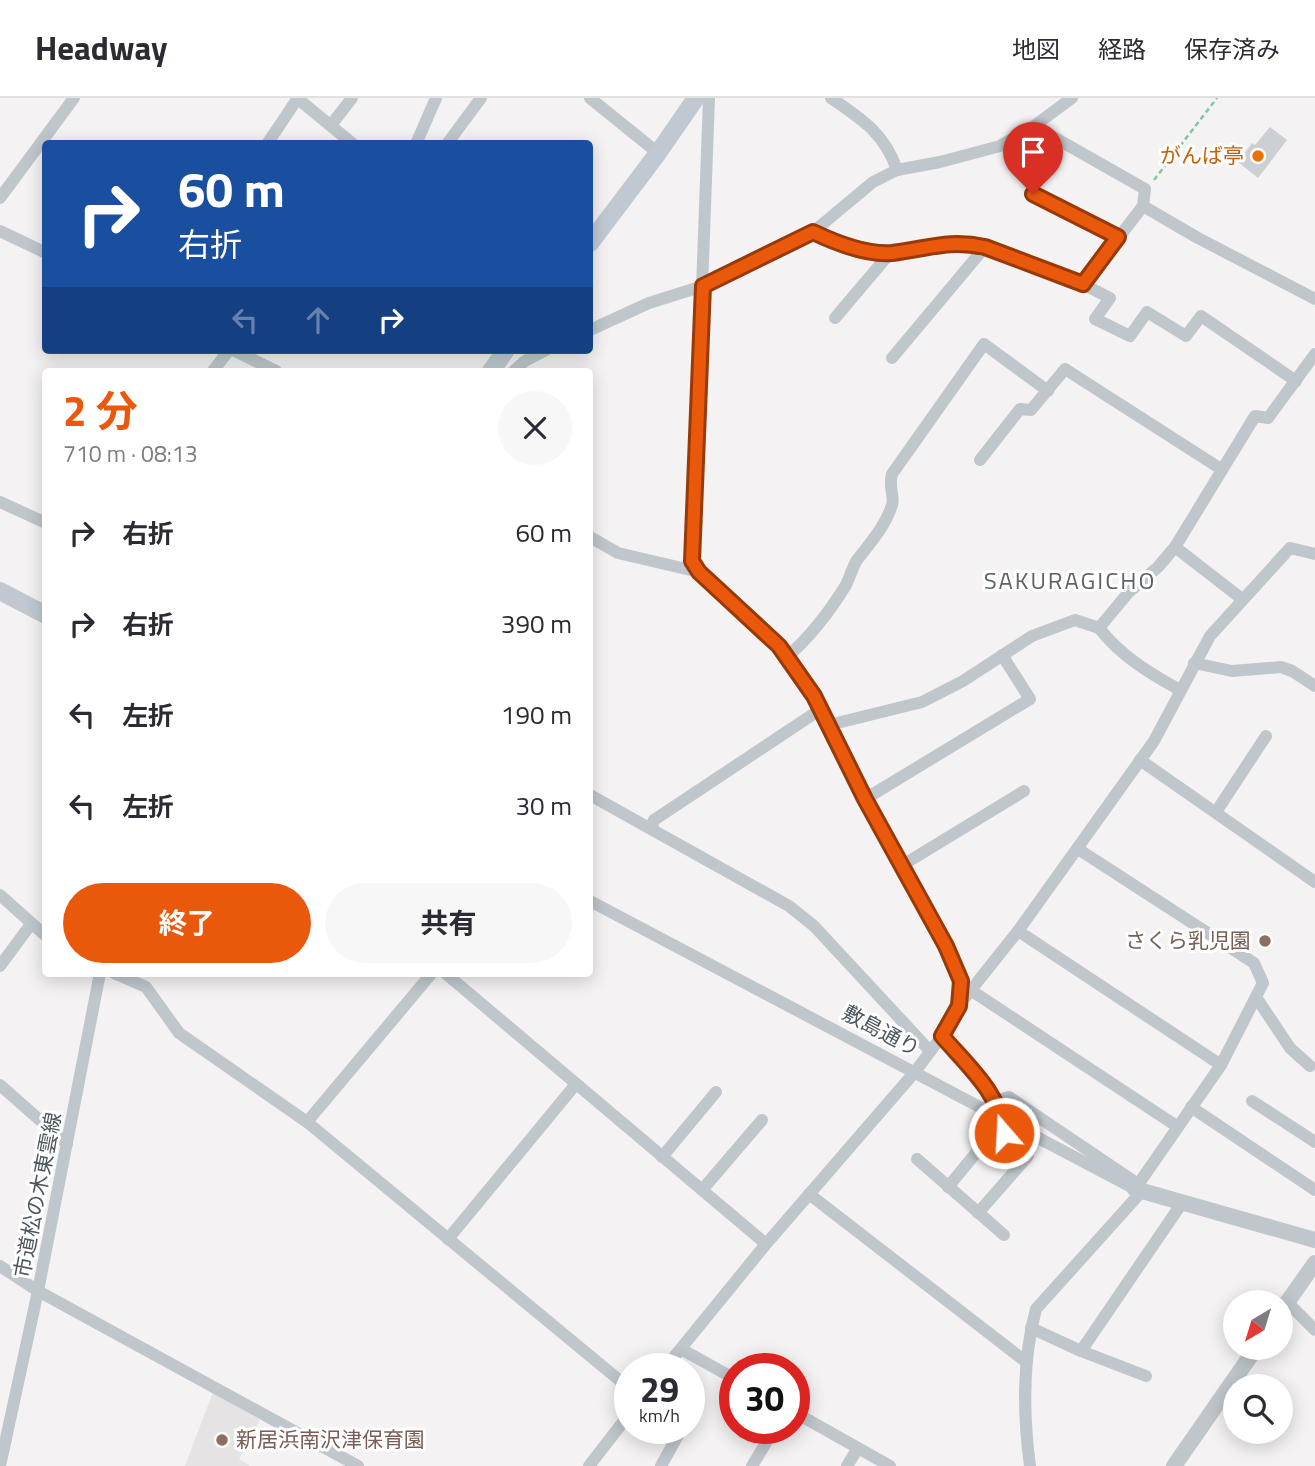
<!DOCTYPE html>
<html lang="ja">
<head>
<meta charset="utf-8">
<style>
	body { margin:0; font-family:"Titillium Web","Noto Sans JP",sans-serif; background:#f7f7f7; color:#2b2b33; height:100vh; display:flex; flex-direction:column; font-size:26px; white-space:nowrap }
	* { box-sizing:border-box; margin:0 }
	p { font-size:23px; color:#7c7c81 }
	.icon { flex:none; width:38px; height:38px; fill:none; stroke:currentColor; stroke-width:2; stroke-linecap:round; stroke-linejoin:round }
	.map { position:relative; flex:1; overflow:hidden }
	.side { position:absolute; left:42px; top:270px; width:551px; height:609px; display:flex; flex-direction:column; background:#fff; border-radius:7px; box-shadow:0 4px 18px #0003 }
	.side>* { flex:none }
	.banner { position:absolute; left:42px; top:42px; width:551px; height:214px; border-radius:7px; box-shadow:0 4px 18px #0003; background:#1a4fa0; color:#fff; overflow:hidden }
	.needle { width:46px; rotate:218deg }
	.tools { position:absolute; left:1223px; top:1192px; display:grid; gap:14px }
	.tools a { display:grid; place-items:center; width:70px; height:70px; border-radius:50%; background:#fff; box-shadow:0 4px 18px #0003; font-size:35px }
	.speed { position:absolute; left:614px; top:1255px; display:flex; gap:14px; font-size:35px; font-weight:700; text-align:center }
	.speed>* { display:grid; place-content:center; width:91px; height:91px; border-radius:50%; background:#fff; box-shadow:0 4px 18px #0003; line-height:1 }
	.speed small { font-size:18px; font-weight:400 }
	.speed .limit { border:10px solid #d22; background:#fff; color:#111 }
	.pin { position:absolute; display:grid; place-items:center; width:60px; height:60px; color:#fff; margin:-72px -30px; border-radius:50% 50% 50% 0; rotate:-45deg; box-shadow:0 0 7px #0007 }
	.pin .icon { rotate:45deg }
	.me { position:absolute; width:77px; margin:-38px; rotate:341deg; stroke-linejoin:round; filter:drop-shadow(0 0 5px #0008) }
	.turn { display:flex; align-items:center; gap:24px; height:147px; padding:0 21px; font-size:32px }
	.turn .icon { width:91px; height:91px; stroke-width:2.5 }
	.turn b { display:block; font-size:49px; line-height:60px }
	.lanes { display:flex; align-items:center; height:66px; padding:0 21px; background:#0003; justify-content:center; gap:35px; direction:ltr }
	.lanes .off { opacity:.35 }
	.round { display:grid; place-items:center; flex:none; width:74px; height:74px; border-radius:37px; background:#f7f7f7 }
	.head { display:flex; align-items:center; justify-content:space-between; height:119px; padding:0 21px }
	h1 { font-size:42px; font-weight:700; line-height:52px; color:#ea580c }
	.primary-button { display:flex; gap:14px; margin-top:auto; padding:14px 21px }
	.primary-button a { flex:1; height:80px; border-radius:42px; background:#ea580c; color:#fff; font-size:28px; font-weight:700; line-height:80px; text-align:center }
	.primary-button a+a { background:#f7f7f7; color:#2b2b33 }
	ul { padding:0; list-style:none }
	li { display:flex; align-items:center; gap:21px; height:91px; padding:0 21px }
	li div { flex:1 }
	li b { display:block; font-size:26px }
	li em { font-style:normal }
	header { display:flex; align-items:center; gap:42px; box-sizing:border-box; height:98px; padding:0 35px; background:#fff; border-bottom:2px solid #e1e1e2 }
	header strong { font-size:33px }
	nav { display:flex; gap:38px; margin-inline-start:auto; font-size:24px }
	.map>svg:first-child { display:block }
	.education { fill:#e5e3e3 }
	.building { fill:#cccfd3 }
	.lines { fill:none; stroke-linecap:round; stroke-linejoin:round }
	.path { stroke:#81c69f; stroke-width:2.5; stroke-dasharray:5 3.5; stroke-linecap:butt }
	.minor { stroke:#bfc7cc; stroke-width:12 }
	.tertiary { stroke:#bfc7cc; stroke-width:16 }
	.secondary { stroke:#c0c9d1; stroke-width:18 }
	.route-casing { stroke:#983908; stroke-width:18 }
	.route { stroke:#ea580c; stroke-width:12 }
	.food-dot { fill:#e8710a; stroke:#fff; stroke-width:2.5 }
	.education-dot { fill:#8d6e63; stroke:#fff; stroke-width:2.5 }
	.labels { text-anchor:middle; stroke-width:6; stroke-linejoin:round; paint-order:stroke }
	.food-label { font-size:21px; fill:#c56008; stroke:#fff; text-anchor:end }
	.education-label { font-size:21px; fill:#785e54; stroke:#fff; text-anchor:end }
	.street-label { font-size:21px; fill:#4b565d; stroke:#fff }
	.quarter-label { font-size:24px; letter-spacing:2px; fill:#5f6266; stroke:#fff }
</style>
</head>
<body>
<header>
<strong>Headway</strong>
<nav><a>地図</a><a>経路</a><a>保存済み</a></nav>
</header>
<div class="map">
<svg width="1315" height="1368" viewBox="0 0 1315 1368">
	<rect width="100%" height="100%" fill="#f4f2f2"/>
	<path class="education" d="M 213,1294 L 260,1322 L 239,1361 L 250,1368 L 185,1368 Z"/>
	<path class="building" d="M 1270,29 L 1287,42 L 1258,80 L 1238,64 L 1252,45 L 1255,47 Z"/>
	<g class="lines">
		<path class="path" d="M 1154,82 L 1217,0"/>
		<g class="minor">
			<path d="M 297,0 L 353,46"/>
			<path d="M 590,0 L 658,55"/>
			<path d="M 331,27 L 352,0"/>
			<path d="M 1034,28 L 1145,91 L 1143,108"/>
			<path d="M 267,46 L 298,0"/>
			<path d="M 416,46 L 436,0"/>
			<path d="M 447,46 L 481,0"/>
			<path d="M 897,72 L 940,64 L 1000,48 L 1034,28 L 1072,0"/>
			<path d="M 1033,96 L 1118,139"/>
			<path d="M 0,100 L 74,0"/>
			<path d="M 0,133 L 46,155"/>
			<path d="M 813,134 L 873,84 L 897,72 C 885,36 862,21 831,0"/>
			<path d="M 890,155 L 935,146 L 968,145 L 985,149 L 1069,179 L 1110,200 L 1095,221 L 1130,238 L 1147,214 L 1186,238 L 1201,218 L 1296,283"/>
			<path d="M 1083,186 L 1143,108 L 1198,140 L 1315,201"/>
			<path d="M 590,232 L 649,205 L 703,188 L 813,134 C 838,146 863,152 890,155 L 835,220"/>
			<path d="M 233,252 L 276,273"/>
			<path d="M 892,260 L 985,149"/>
			<path d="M 213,273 L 229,252"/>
			<path d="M 514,273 L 525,263 L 546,252"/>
			<path d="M 980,362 L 1020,311 L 1031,312 L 1065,271 L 1221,371"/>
			<path d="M 0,404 L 46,425"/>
			<path d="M 590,439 L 618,455 L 699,474"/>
			<path d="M 1175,449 L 1242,501"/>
			<path d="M 1099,530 C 1121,558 1149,575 1180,592"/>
			<path d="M 787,559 C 810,539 830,513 846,487 C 850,479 852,470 857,462 C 870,445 885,429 892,407 C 895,397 888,391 892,376 L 984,246 L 1048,293"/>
			<path d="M 1194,565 L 1232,573 L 1281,569 L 1292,573 L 1315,588"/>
			<path d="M 829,627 L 922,604 L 963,583 L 1032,538 L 1075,522 L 1099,530 L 1128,495 L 1158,469 L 1175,449 L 1255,318 L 1268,320 L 1315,256"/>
			<path d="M 1140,662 L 1315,784"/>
			<path d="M 590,697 L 789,808 L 814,828 L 930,953"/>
			<path d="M 865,701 L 1030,601 L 1002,557"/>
			<path d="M 1216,714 L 1266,638"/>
			<path d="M 651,731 L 654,722 L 821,611"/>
			<path d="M 901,768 L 1024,693"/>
			<path d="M 0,797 L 46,838"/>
			<path d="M 590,803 L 1135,1091 L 1221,967 L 1263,885 L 1254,865 L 1078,751"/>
			<path d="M 1018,833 L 1221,967"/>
			<path d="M 0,868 L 31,826"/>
			<path d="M 114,875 L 146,889 L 179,935 L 307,1024 L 630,1291"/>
			<path d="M 445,875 L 766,1146"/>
			<path d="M 972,893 L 1178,1029"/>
			<path d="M 1256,899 L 1290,950 L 1310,968"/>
			<path d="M 959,907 L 1018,833 L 1154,643 L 1210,538 L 1290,450 L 1315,456"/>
			<path d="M 942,938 C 966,966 1001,996 1004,1036 L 1028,1058 L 978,1115"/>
			<path d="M 0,987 L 67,1046"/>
			<path d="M 1252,1003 L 1315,1044"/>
			<path d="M 994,1004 L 1009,999 L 1132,1082"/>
			<path d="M 1191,1009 L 1315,1092"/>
			<path d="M 307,1024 L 432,875"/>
			<path d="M 662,1059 L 716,994"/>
			<path d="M 917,1061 L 1004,1137"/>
			<path d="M 948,1089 L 1003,1022"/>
			<path d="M 702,1092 L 762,1022"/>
			<path d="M 809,1096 L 1025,1263"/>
			<path d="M 448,1141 L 576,986"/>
			<path d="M 0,1168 L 38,1193 L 358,1368"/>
			<path d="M 1287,1204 L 1315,1232"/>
			<path d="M 1031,1230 L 1081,1253 L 1146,1278"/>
			<path d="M 681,1251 L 735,1281"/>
			<path d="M 1081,1253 L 1182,1105"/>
			<path d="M 665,1270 L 766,1146 L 914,975 L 942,938 L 959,908 L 961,883 L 946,848 L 865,701 L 814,598 L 779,548 L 699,474 L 692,463 L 709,0"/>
			<path d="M 794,1314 L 890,1368"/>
			<path d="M 0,1368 L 38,1193 L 100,875"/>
			<path d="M 589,1368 L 630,1315"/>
			<path d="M 661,1368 L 682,1330"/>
			<path d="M 752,1368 L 775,1330"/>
			<path d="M 847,1368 L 858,1350"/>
			<path d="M 1030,1368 C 1023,1315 1022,1263 1036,1211 L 1143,1092"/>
		</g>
		<g class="tertiary">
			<path d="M 1135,1091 L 1315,1142"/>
			<path d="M 1281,1213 L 1315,1165"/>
			<path d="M 1174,1368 L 1256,1250"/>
		</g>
		<g class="secondary">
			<path d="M 590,145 L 658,55 L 696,0"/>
			<path d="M 491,273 L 506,252"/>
			<path d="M 0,493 L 46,517"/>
		</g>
	</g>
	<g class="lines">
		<defs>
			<path id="route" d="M 1004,1035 C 1001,996 966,966 942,938 L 959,908 L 961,883 L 946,848 L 865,701 L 814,598 L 779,548 L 699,474 L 692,463 L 703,188 L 813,134 C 836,145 866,157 892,155 C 928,151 947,141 985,149 L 1083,186 L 1118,139 L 1033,96"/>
		</defs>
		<use href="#route" class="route-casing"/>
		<use href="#route" class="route"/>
	</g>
	<circle class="food-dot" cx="1258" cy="58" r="7"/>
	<g class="education-dot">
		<circle cx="1265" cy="843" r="7"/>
		<circle cx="222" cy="1342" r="7"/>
	</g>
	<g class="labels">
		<g class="food-label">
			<text x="1244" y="65">がんば亭</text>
		</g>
		<g class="education-label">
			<text x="1251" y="850">さくら乳児園</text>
			<text x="236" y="1349" text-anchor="start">新居浜南沢津保育園</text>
		</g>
		<g class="street-label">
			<text transform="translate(881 933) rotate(28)" y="7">敷島通り</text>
			<text transform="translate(38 1097) rotate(-79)" y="7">市道松の木東雲線</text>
		</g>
		<g class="quarter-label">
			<text x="1070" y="491">SAKURAGICHO</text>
		</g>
	</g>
</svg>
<div class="tools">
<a><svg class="needle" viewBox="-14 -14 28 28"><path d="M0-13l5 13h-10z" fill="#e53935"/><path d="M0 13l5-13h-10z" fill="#7c7c81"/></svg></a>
<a><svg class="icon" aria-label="search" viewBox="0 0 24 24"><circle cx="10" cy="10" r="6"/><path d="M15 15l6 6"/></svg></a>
</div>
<div class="speed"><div>29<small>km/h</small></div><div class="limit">30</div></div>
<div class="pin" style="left:1033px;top:96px;background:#d93025"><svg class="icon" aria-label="arrive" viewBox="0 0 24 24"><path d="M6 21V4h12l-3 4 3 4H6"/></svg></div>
<svg class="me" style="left:1004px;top:1035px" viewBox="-20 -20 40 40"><circle r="17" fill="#ea580c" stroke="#fff" stroke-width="3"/><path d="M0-11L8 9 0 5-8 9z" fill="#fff"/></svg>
<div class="banner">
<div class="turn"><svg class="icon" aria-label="right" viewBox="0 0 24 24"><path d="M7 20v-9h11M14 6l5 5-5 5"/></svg><div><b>60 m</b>右折</div></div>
<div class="lanes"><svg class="icon off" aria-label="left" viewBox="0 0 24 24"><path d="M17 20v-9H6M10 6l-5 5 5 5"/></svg><svg class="icon off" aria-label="ahead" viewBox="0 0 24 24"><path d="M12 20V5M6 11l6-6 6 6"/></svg><svg class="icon" aria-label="right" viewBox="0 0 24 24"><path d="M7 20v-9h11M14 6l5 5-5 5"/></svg></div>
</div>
<section class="side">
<div class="head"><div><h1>2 分</h1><p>710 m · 08:13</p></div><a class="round"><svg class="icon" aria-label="close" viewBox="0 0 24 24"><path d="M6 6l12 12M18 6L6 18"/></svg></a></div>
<ul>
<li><svg class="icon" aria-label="right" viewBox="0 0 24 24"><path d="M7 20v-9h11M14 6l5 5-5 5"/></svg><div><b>右折</b></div><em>60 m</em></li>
<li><svg class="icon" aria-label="right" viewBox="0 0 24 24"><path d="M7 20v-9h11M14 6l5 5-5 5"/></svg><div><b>右折</b></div><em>390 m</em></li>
<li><svg class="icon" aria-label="left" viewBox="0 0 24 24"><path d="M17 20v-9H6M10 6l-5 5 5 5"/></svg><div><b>左折</b></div><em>190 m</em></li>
<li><svg class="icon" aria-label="left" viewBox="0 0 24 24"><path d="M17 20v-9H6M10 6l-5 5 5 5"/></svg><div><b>左折</b></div><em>30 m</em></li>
</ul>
<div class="primary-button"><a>終了</a><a>共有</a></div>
</section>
</div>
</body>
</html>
